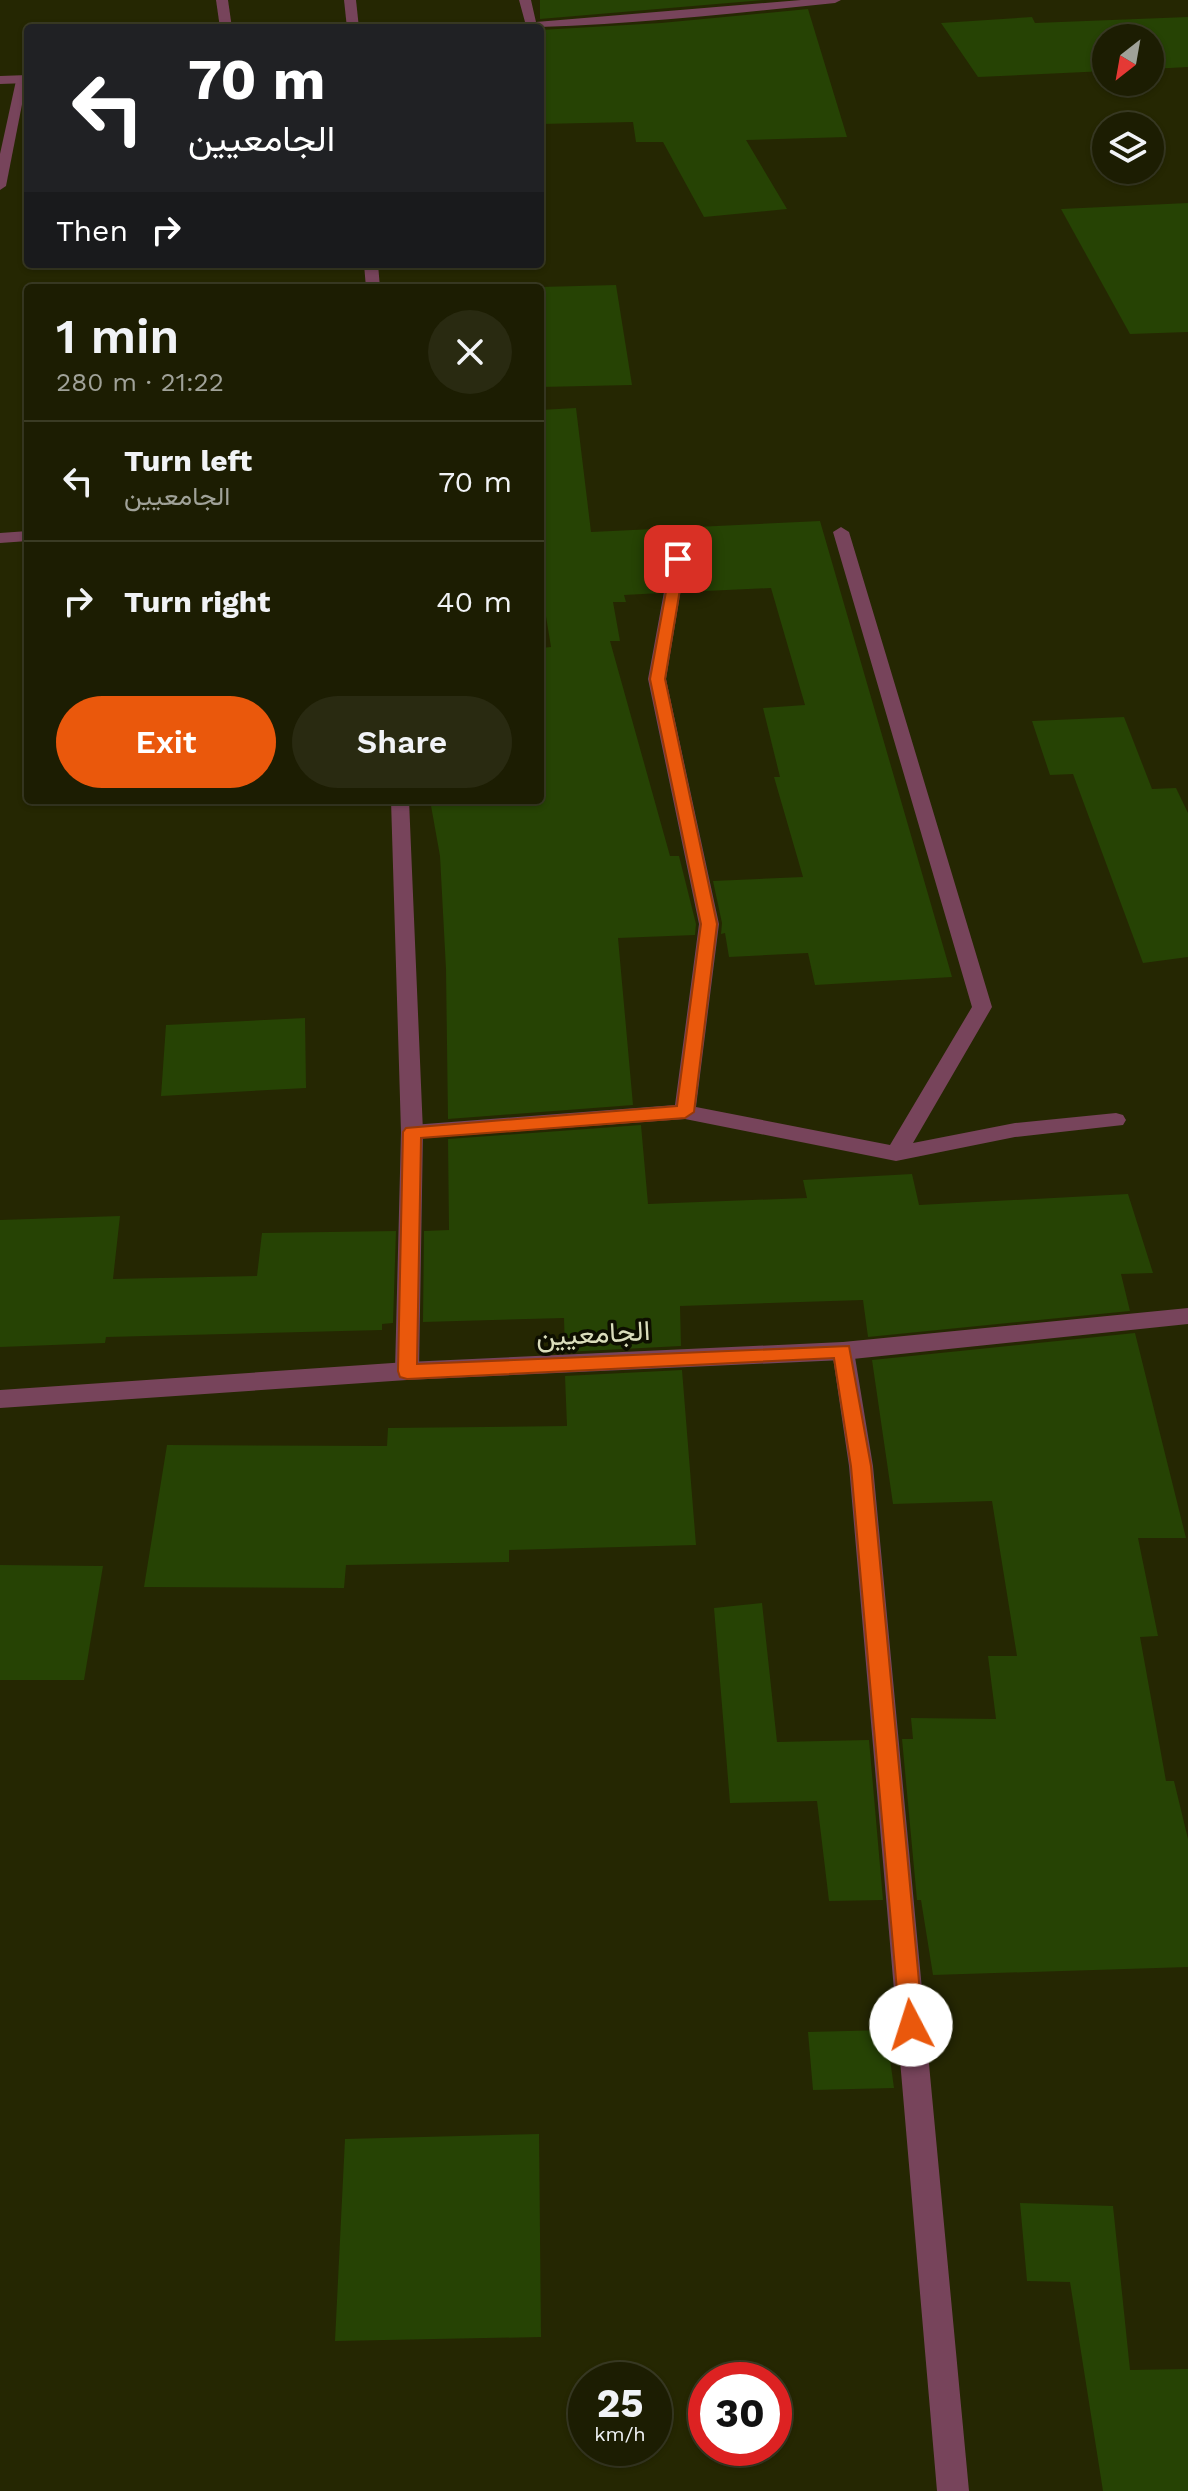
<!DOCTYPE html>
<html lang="en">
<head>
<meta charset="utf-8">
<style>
	body { margin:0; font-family:"Work Sans",Vazirmatn,sans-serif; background:#292a11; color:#f1f3f6; height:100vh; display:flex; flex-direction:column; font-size:30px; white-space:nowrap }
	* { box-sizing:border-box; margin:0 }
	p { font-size:26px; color:#a0a299 }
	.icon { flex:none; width:44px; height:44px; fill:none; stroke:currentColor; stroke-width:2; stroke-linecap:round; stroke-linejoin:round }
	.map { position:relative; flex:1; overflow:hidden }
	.panel { position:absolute; left:24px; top:284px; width:520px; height:520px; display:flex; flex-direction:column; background:#1c1d02; border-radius:8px; box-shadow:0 2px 6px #0004,0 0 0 2px #3a3b24 }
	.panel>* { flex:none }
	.banner { position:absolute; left:24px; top:24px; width:520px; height:244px; border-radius:8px; box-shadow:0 2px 6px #0004,0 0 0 2px #3a3b24; background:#202124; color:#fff; overflow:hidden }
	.needle { width:52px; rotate:211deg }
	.controls { position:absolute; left:1092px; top:24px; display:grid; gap:16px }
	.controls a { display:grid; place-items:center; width:72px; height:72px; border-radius:50%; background:#1c1d02; box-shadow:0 2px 6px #0004,0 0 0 2px #3a3b24; font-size:40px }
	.speed { position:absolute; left:568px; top:2362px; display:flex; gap:16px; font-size:40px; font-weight:700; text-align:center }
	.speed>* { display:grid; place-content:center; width:104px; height:104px; border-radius:50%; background:#1c1d02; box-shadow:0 2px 6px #0004,0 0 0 2px #3a3b24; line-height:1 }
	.speed small { font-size:20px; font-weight:400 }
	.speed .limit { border:12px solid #d22; background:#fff; color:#111 }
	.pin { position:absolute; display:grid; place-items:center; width:68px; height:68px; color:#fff; margin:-34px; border-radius:16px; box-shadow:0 4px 12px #0006 }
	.me { position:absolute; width:88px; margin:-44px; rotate:355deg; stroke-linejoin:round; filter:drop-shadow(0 0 6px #0008) }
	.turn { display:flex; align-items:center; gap:28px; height:168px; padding:0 32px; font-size:36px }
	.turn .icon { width:104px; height:104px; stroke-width:2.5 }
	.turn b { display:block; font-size:56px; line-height:68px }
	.then { display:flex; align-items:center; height:76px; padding:0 32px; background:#0003; gap:16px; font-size:30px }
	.round { display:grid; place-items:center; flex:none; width:84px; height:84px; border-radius:42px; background:#292a11 }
	.headline { display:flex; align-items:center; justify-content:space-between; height:136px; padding:0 32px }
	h1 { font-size:48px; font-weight:600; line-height:60px }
	.cta { display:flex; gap:16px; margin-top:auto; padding:16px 32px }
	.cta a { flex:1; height:92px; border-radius:48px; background:#ea580c; color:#fff; font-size:32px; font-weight:600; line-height:92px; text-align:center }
	.cta a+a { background:#292a11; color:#f1f3f6 }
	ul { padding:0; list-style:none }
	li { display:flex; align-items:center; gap:24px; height:120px; padding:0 32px; border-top:2px solid #3a3b24 }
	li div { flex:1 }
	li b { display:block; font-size:30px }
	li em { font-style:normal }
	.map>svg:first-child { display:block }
	.building { fill:#264304 }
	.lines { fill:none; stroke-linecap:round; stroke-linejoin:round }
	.service { fill:#77445b; fill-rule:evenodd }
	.minor { fill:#77445b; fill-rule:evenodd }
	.tertiary { fill:#77445b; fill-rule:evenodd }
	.route { fill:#ea580c; stroke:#983908; stroke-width:2 }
	.labels { text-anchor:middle; stroke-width:7; stroke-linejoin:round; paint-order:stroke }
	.street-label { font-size:28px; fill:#daddbb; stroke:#0e0f00 }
</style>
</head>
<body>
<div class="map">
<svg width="1188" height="2491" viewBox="0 0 1188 2491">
	<rect width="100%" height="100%" fill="#252702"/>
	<g class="building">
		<path d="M 540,0 L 765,0 L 540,19 Z"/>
		<path d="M 808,9 L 847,137 L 746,140 L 787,209 L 704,217 L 663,142 L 636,142 L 633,122 L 540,124 L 540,30 L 661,23 Z"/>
		<path d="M 1032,17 L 1035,23 L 1188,17 L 1188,67 L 1150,69 L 1150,38 L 1106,38 L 1106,71 L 978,77 L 941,23 Z"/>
		<path d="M 1188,203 L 1188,332 L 1130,334 L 1061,209 Z"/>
		<path d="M 616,285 L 632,385 L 540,387 L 540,287 Z"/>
		<path d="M 576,408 L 591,532 L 820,521 L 952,977 L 815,985 L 808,953 L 729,957 L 725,933 L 721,934 L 722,923 L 713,881 L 803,877 L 774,777 L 780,777 L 763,708 L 805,705 L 771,588 L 684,592 L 689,560 L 676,551 L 667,558 L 661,593 L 624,595 L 626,602 L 613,602 L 620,641 L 610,641 L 670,856 L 679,856 L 696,924 L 695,935 L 618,938 L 633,1105 L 448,1119 L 446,969 L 440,856 L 430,800 L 540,800 L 540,648 L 551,647 L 540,580 L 540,410 Z"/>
		<path d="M 1124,717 L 1152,789 L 1176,788 L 1188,813 L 1188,957 L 1143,963 L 1073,774 L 1050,775 L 1032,721 Z"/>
		<path d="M 305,1018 L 306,1088 L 161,1096 L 166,1025 Z"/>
		<path d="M 641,1125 L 648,1204 L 807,1198 L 803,1180 L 912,1174 L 919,1205 L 1128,1194 L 1153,1273 L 1121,1274 L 1130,1311 L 868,1337 L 863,1300 L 680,1306 L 681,1346 L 565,1352 L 564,1318 L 423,1322 L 424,1231 L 449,1230 L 448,1139 Z"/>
		<path d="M 120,1216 L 113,1279 L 257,1276 L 262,1233 L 396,1231 L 393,1323 L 382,1324 L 382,1330 L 106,1337 L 105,1343 L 0,1347 L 0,1220 Z"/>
		<path d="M 1135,1333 L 1186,1538 L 1138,1538 L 1158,1636 L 1140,1637 L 1166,1781 L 1174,1781 L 1188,1839 L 1188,1967 L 933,1975 L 921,1900 L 917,1900 L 902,1739 L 913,1739 L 911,1718 L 996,1719 L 988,1656 L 1017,1656 L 992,1501 L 893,1504 L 872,1360 Z"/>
		<path d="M 682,1370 L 696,1545 L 509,1550 L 509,1562 L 346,1565 L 344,1588 L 144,1587 L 167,1445 L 387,1446 L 388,1428 L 567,1426 L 565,1376 Z"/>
		<path d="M 0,1565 L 103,1566 L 84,1680 L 0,1680 Z"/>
		<path d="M 762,1603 L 777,1742 L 869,1740 L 883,1900 L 829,1901 L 817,1801 L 730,1803 L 714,1608 Z"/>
		<path d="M 886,2030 L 894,2088 L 813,2090 L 808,2032 Z"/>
		<path d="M 539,2134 L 541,2337 L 335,2341 L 345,2139 Z"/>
		<path d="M 1020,2203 L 1113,2206 L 1130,2370 L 1188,2369 L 1188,2491 L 1103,2491 L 1070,2282 L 1027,2281 Z"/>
	</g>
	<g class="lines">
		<g class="service">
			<path d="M 216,0 L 228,0 L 232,28 L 220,28 Z"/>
			<path d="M 17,76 L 27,79 L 6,186 L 0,190 L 0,154 Z"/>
			<path d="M 841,527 L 849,532 L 992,1007 L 913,1143 L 1015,1123 L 1116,1113 L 1123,1115 L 1126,1120 L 1123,1125 L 1015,1137 L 896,1161 L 685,1119 L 412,1139 L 405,1137 L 401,1132 L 405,1127 L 412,1125 L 675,1105 L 699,924 L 648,679 L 670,559 L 678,554 L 686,559 L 666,679 L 719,924 L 696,1107 L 890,1145 L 972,1007 L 833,532 Z"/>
		</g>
		<g class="minor">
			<path d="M 344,0 L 356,0 L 359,28 L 347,28 Z"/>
			<path d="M 519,0 L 531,0 L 536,22 L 801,0 L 841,0 L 835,3 C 719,15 602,28 485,28 L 491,25 L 525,22 Z"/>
			<path d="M 28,75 L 28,83 L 0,84 L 0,76 Z"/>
			<path d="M 364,264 L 378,264 L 380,288 L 366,288 Z"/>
			<path d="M 28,531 L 28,541 L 0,543 L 0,533 Z"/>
			<path d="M 391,800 L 409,800 L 423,1132 L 419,1371 L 415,1377 L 407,1380 L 399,1377 L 395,1371 L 401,1132 Z"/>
			<path d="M 843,1342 L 851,1345 L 854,1351 L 873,1466 L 969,2491 L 937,2491 L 849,1466 L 832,1351 L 835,1345 Z"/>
		</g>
		<path class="tertiary" d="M 1188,1308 L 1188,1324 L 843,1360 L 407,1380 L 0,1408 L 0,1390 L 407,1362 L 843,1342 Z"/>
	</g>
	<path class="route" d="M 678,555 L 685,559 L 665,679 L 717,924 L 694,1112 L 685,1118 L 421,1138 L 417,1364 L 849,1346 L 871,1466 L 923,2025 L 920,2033 L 911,2036 L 903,2033 L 900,2025 L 851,1466 L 834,1358 L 407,1379 L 400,1377 L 398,1371 L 403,1132 L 406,1128 L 677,1106 L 701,924 L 650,679 L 672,559 Z"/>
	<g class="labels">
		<g class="street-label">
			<text transform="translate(593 1333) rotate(-3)" y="10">الجامعيين</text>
		</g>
	</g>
</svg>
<div class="controls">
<a><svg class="needle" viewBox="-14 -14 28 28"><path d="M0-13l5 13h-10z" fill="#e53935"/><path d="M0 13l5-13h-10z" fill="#a0a299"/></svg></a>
<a><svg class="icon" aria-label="layers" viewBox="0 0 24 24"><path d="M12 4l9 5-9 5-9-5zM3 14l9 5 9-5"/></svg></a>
</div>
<div class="speed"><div>25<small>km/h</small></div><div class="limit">30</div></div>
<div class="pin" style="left:678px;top:559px;background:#d93025"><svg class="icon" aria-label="arrive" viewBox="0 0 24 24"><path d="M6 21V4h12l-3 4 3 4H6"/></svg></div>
<svg class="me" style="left:911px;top:2025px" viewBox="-20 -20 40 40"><circle r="19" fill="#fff"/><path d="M0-13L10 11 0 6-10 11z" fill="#ea580c"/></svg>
<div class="banner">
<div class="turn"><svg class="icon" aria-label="left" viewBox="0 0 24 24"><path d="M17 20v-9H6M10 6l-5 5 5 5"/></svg><div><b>70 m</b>الجامعيين</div></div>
<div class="then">Then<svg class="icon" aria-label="right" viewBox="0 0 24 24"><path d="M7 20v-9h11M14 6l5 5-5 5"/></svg></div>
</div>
<section class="panel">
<div class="headline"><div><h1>1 min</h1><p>280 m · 21:22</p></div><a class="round"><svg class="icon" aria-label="close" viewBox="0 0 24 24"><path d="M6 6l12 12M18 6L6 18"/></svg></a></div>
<ul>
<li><svg class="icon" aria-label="left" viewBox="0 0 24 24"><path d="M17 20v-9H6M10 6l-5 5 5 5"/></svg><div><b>Turn left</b><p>الجامعيين</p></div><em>70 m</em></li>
<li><svg class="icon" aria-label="right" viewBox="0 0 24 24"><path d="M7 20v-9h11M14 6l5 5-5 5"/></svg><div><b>Turn right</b></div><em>40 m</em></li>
</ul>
<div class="cta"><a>Exit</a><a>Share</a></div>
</section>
</div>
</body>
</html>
